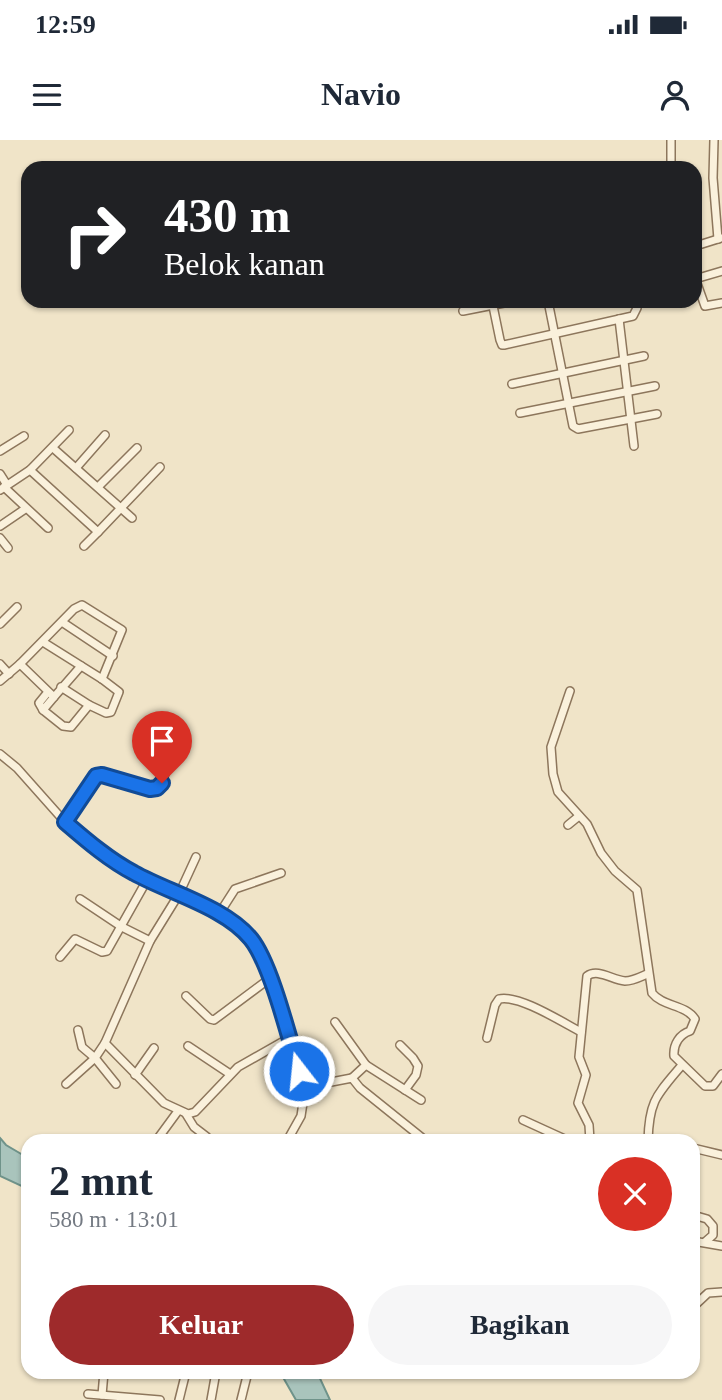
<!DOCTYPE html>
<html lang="id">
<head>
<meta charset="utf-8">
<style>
	body { margin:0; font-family:"Times New Roman",serif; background:#f6f6f7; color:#1f2937; height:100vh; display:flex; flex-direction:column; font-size:26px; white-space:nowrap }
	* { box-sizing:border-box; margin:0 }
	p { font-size:23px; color:#747a83 }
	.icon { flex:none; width:38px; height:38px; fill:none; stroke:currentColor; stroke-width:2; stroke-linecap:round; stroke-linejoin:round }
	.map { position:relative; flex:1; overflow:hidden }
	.panel { position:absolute; left:21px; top:994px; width:679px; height:245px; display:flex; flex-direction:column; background:#fff; border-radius:21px; box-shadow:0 2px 5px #0004 }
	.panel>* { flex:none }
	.banner { position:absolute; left:21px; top:21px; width:681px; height:147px; border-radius:21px; box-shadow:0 2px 5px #0004; background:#202124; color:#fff; overflow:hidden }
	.pin { position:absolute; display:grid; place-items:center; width:60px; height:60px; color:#fff; margin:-72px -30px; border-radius:50% 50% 50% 0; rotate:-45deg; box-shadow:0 0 7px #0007 }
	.pin .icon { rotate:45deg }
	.me { position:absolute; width:77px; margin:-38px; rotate:344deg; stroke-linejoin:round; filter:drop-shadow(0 0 5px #0008) }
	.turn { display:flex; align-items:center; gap:24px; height:147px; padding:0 28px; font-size:32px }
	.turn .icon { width:91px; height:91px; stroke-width:2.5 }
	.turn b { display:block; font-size:49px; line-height:60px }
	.round { display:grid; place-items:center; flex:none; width:74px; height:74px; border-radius:37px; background:#f6f6f7 }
	.head { display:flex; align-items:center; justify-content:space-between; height:119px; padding:0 28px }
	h1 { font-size:42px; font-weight:700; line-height:52px }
	.primary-button { display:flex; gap:14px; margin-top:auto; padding:14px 28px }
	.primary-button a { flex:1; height:80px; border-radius:42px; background:#9e2a2b; color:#fff; font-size:28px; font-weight:700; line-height:80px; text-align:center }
	.primary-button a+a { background:#f6f6f7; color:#1f2937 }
	.status { display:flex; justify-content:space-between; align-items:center; height:49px; padding:0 35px; background:#fff; direction:ltr }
	.status svg { height:19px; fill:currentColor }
	header { display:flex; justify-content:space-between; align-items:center; height:91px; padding:0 28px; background:#fff; font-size:32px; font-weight:700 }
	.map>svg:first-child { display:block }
	.water { fill:#a9c4bc; stroke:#6f938a; stroke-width:2 }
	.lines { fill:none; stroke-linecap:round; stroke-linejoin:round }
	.minor-casing { stroke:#8d765c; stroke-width:10 }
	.minor { stroke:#faf1dc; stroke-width:7 }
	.route-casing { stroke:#114b97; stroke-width:18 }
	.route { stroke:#1a73e8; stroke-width:12 }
</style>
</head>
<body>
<div class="status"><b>12:59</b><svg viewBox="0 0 49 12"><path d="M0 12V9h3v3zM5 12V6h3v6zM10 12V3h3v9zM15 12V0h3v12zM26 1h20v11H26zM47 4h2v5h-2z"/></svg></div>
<header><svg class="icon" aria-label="menu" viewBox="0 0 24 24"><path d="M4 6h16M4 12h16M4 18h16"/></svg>Navio<svg class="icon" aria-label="person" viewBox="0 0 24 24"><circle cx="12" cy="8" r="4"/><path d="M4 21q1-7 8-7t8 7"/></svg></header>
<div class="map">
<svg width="722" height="1260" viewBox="0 0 722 1260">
	<rect width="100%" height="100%" fill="#f0e4c8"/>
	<g class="water">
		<path d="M 0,998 L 6,1005 L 28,1018 L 28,1049 L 0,1036 Z"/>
		<path d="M 280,1232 L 317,1232 L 330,1260 L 296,1260 Z"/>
	</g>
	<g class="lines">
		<defs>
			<g id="minor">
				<path d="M 671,0 L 671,28"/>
				<path d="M 714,0 L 713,38 L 718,99"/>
				<path d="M 702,104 L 721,98"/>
				<path d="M 695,138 L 705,166 L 722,163"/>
				<path d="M 695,139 L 722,131"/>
				<path d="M 548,161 L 573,286 L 578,289 L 657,274"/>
				<path d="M 493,166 L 500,200 L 502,205 L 504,205 L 633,176 L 637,168 L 636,161"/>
				<path d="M 463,171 L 514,161"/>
				<path d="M 619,179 L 634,306"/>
				<path d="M 512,244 L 644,216"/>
				<path d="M 520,273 L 655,246"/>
				<path d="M 53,308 L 132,378"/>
				<path d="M 0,311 L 24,296"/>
				<path d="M 76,328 L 105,295"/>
				<path d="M 30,330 L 98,392 L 160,327"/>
				<path d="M 0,334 L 7,345"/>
				<path d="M 4,347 L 48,388"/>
				<path d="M 98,347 L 137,308"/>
				<path d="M 0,350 L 30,330 L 69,290"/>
				<path d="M 0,386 L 25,369"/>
				<path d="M 0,398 L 8,408"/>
				<path d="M 84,406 L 98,392"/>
				<path d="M 62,482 L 113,516"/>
				<path d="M 0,484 L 17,467"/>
				<path d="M 43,502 L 102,539 L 119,552 L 111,572 L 106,573 L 89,565"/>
				<path d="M 0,524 L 9,534"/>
				<path d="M 20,524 L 54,557 L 81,526"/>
				<path d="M 0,541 L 20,524 L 74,469 L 82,465 L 122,490 L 102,539"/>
				<path d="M 570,551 L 551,607 L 553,634 L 558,652 L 587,684 L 601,713 L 615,731 L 637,750 L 652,853 C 663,867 685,864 695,879 L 690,891 C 680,894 673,904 674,916 L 705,946 L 713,946 L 722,934"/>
				<path d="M 54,557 L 43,570 L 63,586 L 71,587 L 89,565 L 61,547"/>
				<path d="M 43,570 L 39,563 L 48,552"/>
				<path d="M 0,614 L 17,628 L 65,682 L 120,725 L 219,774 L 249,797 L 262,819 L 269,839 L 299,931 L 306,943 L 326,943 L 352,938 L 360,948 L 426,1001"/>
				<path d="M 65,682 L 96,636 L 102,635 L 150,649 L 160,646 L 167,629"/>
				<path d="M 568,685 L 579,676"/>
				<path d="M 80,759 L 122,787 L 150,801"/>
				<path d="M 219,774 L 235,749 L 281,733"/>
				<path d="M 60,817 L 75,799 L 102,812 L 107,811 L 147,740"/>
				<path d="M 186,856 L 210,879 L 214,880 L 269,839"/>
				<path d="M 335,882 L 366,925 L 352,938"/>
				<path d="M 78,890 L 82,907 L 95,918 L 116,944"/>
				<path d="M 487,898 L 495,865 L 499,859 C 518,854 562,882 581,892"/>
				<path d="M 105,903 L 164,963 L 188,974 L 195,972 L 238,927 L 289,898"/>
				<path d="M 400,905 L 413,918 L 418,926 L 416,935 L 405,950"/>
				<path d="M 188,906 L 230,934"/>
				<path d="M 366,925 L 421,960"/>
				<path d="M 135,935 L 154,908"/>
				<path d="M 66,944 L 95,918 L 105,903 L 150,801 L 179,754 L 196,717"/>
				<path d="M 186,974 L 194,987 L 207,997"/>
				<path d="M 523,980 L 569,1001"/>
				<path d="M 156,1001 L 178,971"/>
				<path d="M 287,1001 L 301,976 L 306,943"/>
				<path d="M 590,1001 L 589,985 L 578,963 L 586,935 L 579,917 L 587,836 C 598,828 612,840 625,841 C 633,841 640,837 647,834"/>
				<path d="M 648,1001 C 649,960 657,955 682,925"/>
				<path d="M 693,1008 L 722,1015"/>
				<path d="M 693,1075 L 707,1079 L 713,1086 L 713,1095 L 705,1102"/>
				<path d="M 693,1101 L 722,1106"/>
				<path d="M 693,1167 L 708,1153 L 722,1152"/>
				<path d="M 160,1232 L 185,1234"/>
				<path d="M 88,1254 L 160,1260"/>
				<path d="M 102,1255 L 104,1232"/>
				<path d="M 179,1260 L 186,1232"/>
				<path d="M 211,1260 L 216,1232"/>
				<path d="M 241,1260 L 247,1236"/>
			</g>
		</defs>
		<use href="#minor" class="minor-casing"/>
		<use href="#minor" class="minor"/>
	</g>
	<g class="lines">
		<defs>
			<path id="route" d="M 162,643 L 157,648 L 150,649 L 102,635 L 96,636 L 65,682 C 86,700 109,720 134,733 C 170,753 225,767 251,799 C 271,824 289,898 299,931"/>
		</defs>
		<use href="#route" class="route-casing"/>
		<use href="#route" class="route"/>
	</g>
</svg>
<div class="pin" style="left:162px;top:643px;background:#d93025"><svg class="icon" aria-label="arrive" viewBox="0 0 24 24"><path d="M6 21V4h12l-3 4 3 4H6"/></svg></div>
<svg class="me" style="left:299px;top:931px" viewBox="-20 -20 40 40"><circle r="17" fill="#1a73e8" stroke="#fff" stroke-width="3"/><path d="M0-11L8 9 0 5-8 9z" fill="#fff"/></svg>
<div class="banner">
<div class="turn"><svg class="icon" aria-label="right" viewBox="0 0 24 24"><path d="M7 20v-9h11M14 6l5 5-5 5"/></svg><div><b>430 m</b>Belok kanan</div></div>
</div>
<section class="panel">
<div class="head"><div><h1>2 mnt</h1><p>580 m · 13:01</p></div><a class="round" style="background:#d93025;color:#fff"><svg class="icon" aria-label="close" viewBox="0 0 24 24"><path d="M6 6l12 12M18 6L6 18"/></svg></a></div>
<div class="primary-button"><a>Keluar</a><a>Bagikan</a></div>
</section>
</div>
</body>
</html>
